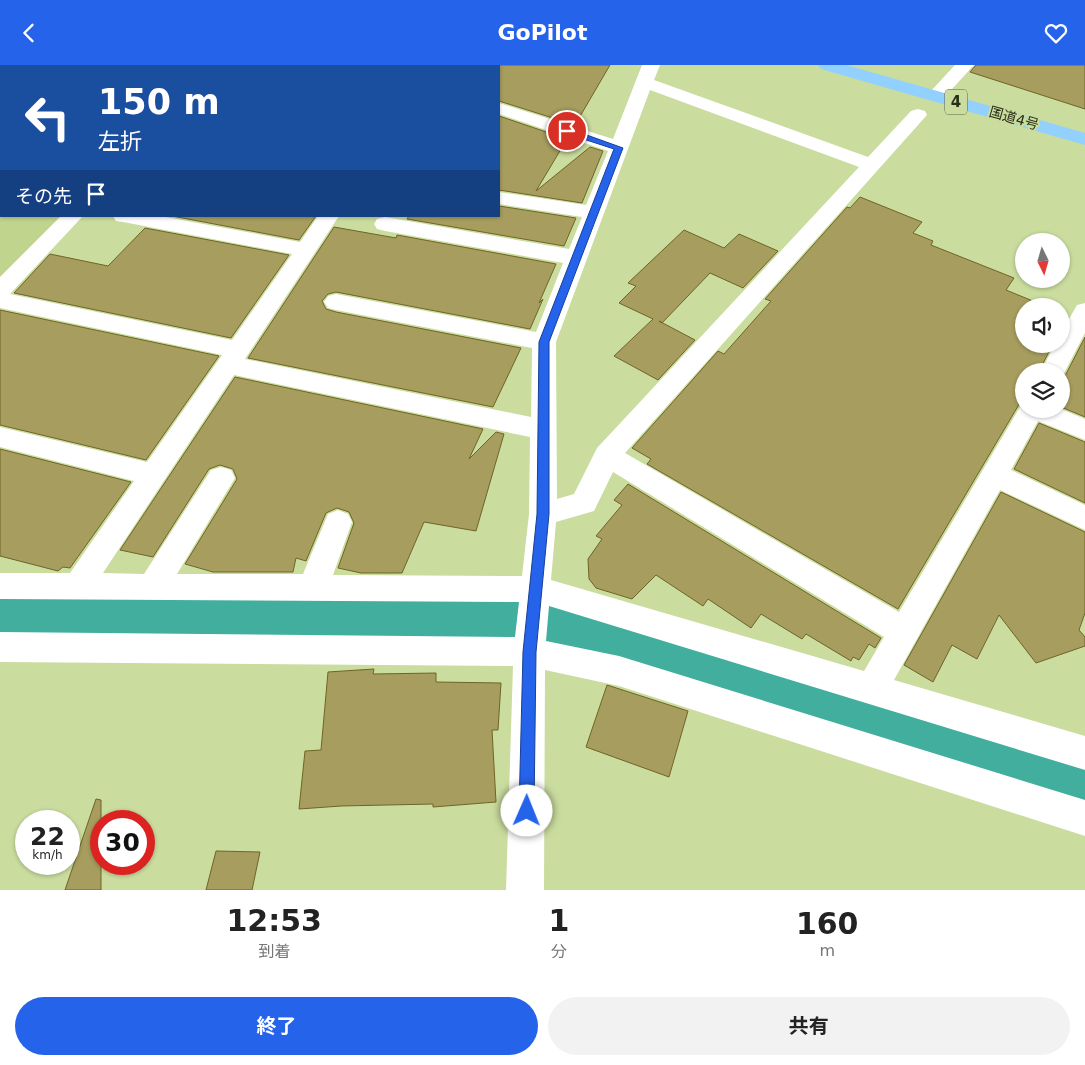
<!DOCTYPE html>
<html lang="ja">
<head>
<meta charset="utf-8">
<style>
	body { margin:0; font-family:"DejaVu Sans","Noto Sans JP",sans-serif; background:#f2f2f2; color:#222; height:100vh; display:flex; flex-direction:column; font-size:19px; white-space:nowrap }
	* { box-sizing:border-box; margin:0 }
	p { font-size:16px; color:#767676 }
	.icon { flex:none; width:28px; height:28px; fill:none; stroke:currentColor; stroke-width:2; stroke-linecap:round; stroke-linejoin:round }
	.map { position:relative; height:825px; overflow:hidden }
	.panel { display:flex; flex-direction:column; background:#fff; flex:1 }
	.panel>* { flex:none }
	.guide { position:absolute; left:0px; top:0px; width:500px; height:152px; box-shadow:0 1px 4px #0004; background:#1a4fa0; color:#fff; overflow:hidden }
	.needle { width:32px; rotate:175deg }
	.buttons { position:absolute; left:1015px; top:168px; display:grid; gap:10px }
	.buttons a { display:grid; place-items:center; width:55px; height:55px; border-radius:50%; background:#fff; box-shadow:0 1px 4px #0004; font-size:25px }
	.speed { position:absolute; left:15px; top:745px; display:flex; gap:10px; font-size:25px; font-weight:700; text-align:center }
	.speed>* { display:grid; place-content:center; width:65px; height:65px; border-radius:50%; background:#fff; box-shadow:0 1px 4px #0004; line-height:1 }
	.speed small { font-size:12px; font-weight:400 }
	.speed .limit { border:8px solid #d22; background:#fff; color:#111 }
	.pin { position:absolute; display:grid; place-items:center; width:42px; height:42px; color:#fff; margin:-21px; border:2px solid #fff; border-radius:50%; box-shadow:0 1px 5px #0007 }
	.me { position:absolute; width:55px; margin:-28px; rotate:1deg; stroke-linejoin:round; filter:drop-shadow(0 0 4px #0008) }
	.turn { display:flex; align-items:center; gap:18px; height:105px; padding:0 15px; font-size:22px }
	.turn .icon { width:65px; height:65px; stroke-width:2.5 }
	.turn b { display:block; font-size:35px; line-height:42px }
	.then { display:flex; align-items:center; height:48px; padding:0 15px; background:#0003; gap:10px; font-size:19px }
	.eta { display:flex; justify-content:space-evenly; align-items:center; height:85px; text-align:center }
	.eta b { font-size:30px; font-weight:700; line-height:35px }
	.button { display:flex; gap:10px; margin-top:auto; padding:10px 15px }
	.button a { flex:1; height:58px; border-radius:30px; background:#2563eb; color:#fff; font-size:20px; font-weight:700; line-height:58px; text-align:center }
	.button a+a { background:#f2f2f2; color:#222 }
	header { display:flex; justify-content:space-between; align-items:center; height:65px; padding:0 15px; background:#2563eb; color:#fff; font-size:22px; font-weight:700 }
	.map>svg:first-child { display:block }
	.built { fill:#c0d48e }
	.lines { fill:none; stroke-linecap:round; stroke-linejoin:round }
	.river { fill:#42ae9e; fill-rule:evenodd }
	.building { fill:#a69d5e; stroke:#6e6526 }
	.minor { fill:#fff; fill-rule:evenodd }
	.trunk { fill:#92d0fe; fill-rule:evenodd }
	.route { fill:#2563eb; stroke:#184099 }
	.labels { text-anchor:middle; stroke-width:4; stroke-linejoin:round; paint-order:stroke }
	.far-street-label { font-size:14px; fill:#293017; stroke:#cadc9e }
	.shield { fill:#cadc9e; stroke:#596440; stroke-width:1 }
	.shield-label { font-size:15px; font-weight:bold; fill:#293017 }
</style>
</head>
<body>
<header><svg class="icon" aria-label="back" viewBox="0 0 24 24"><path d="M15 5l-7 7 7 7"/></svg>GoPilot<svg class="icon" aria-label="heart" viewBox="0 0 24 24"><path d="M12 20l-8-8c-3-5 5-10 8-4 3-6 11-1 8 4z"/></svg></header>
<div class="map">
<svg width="1085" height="825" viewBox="0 0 1085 825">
	<rect width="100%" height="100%" fill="#cadc9e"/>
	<path class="built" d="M 0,48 L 1,151 L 61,151 L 0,212 Z"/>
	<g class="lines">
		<path class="river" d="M 0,517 L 584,527 L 1085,674 L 1085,766 L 584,601 L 0,591 Z"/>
	</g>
	<g class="building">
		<path d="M 499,0 L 610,0 L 575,60 L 499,36 Z"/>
		<path d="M 976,0 L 1085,0 L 1085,44 L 970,7 Z"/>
		<path d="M 499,51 L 567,74 L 536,126 L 590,82 L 603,86 L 582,138 L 499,125 Z"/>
		<path d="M 860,132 L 922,157 L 913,168 L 933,176 L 931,180 L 1014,213 L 1006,225 L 1045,241 L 1024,241 L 1024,279 L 1053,279 L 1039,306 L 1024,306 L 1024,335 L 1021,336 L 898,544 L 647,399 L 651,394 L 632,383 L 718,286 L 724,289 L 771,236 L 765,234 L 847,142 L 850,143 Z"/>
		<path d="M 499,141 L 576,153 L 564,181 L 407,154 L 409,151 L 499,151 Z"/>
		<path d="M 172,151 L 316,151 L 299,175 Z"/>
		<path d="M 334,162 L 396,173 L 397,170 L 556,199 L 539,238 L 543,234 L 530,264 L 336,227 L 328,229 L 322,236 L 326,244 L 336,247 L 521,283 L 493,342 L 248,293 Z"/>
		<path d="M 145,163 L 289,190 L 231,273 L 14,228 L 50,189 L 108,201 Z"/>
		<path d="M 684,165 L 724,183 L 739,169 L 778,186 L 743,223 L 710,208 L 662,258 L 659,256 L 695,275 L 658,315 L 614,291 L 653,254 L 619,238 L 636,221 L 628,218 Z"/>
		<path d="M 0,245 L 219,291 L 146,395 L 0,360 Z"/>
		<path d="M 1085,272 L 1085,352 L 1061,342 L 1061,314 L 1064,313 Z"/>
		<path d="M 235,312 L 483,364 L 469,394 L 496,367 L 504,369 L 476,466 L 424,457 L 402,508 L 361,508 L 338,503 L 354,458 L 349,447 L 337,443 L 326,448 L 306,496 L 296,493 L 293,507 L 213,507 L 185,499 L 237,414 L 233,404 L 220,400 L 209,404 L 153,492 L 120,485 Z"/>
		<path d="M 1039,358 L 1085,377 L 1085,438 L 1014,404 Z"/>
		<path d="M 0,384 L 131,417 L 70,503 L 63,502 L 58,506 L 0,491 Z"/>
		<path d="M 628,419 L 881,573 L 875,583 L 869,579 L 859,595 L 853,592 L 851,596 L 806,569 L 802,574 L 761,549 L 751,563 L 708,534 L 703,541 L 656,510 L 632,534 L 596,523 L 589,514 L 588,494 L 602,474 L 596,471 L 622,440 L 614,435 Z"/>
		<path d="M 1001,427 L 1085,467 L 1085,548 L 1079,565 L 1085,572 L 1085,581 L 1036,598 L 999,550 L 977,594 L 952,580 L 933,617 L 904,600 Z"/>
		<path d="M 374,604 L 373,609 L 436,608 L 436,617 L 501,618 L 498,665 L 492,665 L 496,737 L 433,742 L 433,739 L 341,741 L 299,744 L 305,686 L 321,685 L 328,607 Z"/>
		<path d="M 607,620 L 688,646 L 669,712 L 586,682 Z"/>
		<path d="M 96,734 L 101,735 L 101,825 L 65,825 Z"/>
		<path d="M 216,786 L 260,787 L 252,825 L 206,825 Z"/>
	</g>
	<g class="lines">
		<g class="minor">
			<path d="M 361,0 L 382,0 L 383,1 L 362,1 Z"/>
			<path d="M 642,0 L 660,0 L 654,15 L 868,92 L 911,46 L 918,44 L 925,46 L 927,50 L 625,388 L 899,547 L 1023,337 L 1024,344 L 1061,344 L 1085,354 L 1085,375 L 1038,356 L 1011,405 L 1085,440 L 1085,465 L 1000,425 L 894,615 L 1085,671 L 1085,705 L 549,541 L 546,576 L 619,591 L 1085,735 L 1085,771 L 619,621 L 545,605 L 544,825 L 506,825 L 513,601 L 0,597 L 0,567 L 515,572 L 519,537 L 0,534 L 0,508 L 70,508 L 134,416 L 0,382 L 0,362 L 147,397 L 222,290 L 0,243 L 0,212 L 61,151 L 83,151 L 10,229 L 232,275 L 292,189 L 123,157 L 116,156 L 113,151 L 160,151 L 300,177 L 318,151 L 339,151 L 245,294 L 531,352 L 532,283 L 336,245 L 328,243 L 324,237 L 328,231 L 336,229 L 536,267 L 563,198 L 385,166 L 377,164 L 374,159 L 377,154 L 385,152 L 569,184 L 582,152 L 499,139 L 499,127 L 586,140 L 608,86 L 499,49 L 499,38 L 613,74 ZM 650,25 L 859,102 L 597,383 L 574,429 L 557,434 L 556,277 ZM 234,310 L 530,372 L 529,449 L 522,511 L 333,510 L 352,457 L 348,449 L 338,445 L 328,449 L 303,509 L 177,509 L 235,413 L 231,405 L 221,402 L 211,405 L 144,509 L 103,508 ZM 613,407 L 884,572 L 864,606 L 551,515 L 556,457 L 594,446 Z"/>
			<path d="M 955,0 L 974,0 L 942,35 L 936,36 L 930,35 L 927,31 L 930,27 Z"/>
			<rect x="0" y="39" width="1" height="12"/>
			<path d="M 1085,238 L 1085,268 L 1062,312 L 1061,306 L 1041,306 L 1055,279 L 1061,279 L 1061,268 L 1077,240 Z"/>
		</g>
		<path class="trunk" d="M 818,0 L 846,0 L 1085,68 L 1085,80 L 821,4 Z"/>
	</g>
	<path class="route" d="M 565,64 L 570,64 L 623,83 L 549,277 L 549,449 L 536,587 L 534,746 L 532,751 L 527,753 L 521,751 L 519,746 L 523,587 L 537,449 L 539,277 L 614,84 L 565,68 Z"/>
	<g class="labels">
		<g class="far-street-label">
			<text transform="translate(1014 53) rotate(16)" y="5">国道4号</text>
		</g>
		<rect class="shield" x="945" y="24.5" width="22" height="25" rx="4"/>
		<g class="shield-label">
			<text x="956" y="42">4</text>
		</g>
	</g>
</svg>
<div class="buttons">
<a><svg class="needle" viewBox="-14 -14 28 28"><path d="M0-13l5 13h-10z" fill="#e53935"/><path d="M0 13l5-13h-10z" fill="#767676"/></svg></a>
<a><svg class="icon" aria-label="sound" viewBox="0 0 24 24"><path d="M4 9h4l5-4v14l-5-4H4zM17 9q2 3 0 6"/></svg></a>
<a><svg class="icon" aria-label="layers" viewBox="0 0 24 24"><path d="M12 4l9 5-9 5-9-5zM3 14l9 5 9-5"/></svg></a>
</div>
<div class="speed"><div>22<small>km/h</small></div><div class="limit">30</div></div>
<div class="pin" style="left:567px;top:66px;background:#d93025"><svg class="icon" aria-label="arrive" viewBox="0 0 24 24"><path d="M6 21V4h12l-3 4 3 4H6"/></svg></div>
<svg class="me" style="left:527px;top:746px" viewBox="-20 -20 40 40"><circle r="19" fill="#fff"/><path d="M0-13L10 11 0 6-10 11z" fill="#2563eb"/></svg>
<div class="guide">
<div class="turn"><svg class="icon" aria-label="left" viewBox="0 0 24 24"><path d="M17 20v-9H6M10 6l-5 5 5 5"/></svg><div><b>150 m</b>左折</div></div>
<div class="then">その先<svg class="icon" aria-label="arrive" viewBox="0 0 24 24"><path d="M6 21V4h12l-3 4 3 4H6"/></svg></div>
</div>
</div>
<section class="panel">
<div class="eta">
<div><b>12:53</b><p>到着</p></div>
<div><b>1</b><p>分</p></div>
<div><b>160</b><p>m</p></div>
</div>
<div class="button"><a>終了</a><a>共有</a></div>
</section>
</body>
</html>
